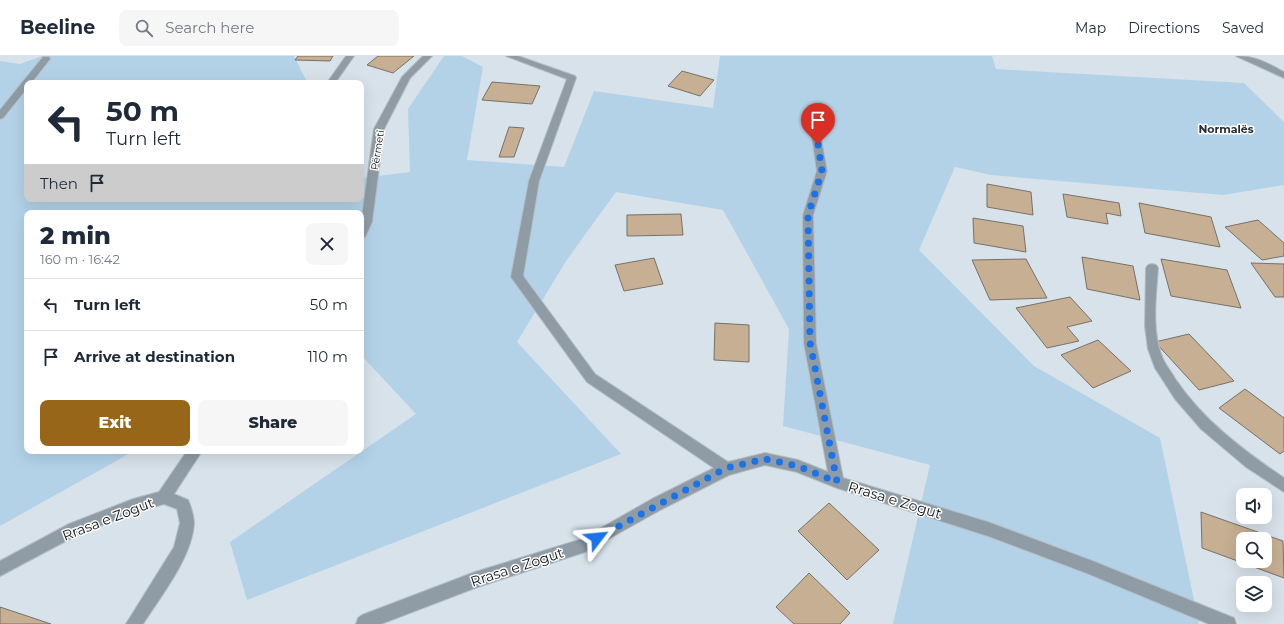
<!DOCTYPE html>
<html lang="en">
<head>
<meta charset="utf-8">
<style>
	body { margin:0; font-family:Montserrat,sans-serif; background:#f6f6f7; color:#1f2937; height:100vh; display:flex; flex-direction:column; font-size:15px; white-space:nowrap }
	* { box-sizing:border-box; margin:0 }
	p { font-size:13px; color:#747a83 }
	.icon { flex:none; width:22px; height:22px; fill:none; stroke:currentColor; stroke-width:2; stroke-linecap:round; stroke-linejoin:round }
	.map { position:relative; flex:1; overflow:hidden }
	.drawer { position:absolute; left:24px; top:154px; width:340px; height:244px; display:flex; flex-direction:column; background:#fff; border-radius:8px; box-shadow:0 4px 16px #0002 }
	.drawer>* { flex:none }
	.guide { position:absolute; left:24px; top:24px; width:340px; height:122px; border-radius:8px; box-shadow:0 4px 16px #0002; background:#fff; color:#1f2937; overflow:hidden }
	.controls { position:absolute; left:1236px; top:432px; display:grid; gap:8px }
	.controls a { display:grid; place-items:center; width:36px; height:36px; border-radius:8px; background:#fff; box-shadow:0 4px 16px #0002; font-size:20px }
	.pin { position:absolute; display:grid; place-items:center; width:34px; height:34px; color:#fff; margin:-41px -17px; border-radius:50% 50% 50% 0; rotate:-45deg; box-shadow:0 0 4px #0007 }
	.pin .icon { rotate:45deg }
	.me { position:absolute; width:44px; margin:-22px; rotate:61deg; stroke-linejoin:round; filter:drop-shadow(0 0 3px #0008) }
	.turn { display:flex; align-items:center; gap:14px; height:84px; padding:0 16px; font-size:18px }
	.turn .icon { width:52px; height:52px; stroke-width:2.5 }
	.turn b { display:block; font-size:28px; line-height:34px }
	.then { display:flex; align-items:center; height:38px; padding:0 16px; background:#0003; gap:8px; font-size:15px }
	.round { display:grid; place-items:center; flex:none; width:42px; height:42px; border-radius:8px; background:#f6f6f7 }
	.headline { display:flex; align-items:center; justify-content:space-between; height:68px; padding:0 16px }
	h1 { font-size:24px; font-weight:800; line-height:30px }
	.action { display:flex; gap:8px; margin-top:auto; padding:8px 16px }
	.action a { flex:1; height:46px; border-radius:8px; background:#976619; color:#fff; font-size:16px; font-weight:800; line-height:46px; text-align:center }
	.action a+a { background:#f6f6f7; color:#1f2937 }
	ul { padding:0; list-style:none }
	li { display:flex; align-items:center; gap:12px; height:52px; padding:0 16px; border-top:1px solid #e0e1e3 }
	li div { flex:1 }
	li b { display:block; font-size:15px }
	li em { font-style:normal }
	header { display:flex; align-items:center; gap:24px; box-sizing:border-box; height:56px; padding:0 20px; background:#fff; border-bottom:1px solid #e0e1e3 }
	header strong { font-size:19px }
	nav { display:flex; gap:22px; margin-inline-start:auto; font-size:14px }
	.search { width:280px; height:36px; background:#f6f6f7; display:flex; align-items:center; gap:10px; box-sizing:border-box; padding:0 14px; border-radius:8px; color:#747a83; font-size:15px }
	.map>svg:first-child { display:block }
	.green { fill:#b3d2e8 }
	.building { fill:#c7af93; stroke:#777169; fill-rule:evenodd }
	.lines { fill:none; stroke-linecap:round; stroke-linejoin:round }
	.minor-casing { stroke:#b4bdc4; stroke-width:2 }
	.minor { fill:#8f9ca6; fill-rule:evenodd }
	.route { stroke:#1a73e8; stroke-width:7; stroke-dasharray:0 12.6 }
	.labels { text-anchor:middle; stroke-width:3; stroke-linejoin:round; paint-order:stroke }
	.far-street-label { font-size:10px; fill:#0f1215; stroke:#fff }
	.far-neighbourhood-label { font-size:11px; font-weight:bold; fill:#262e34; stroke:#fff }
	.near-street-label { font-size:14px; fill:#0f1215; stroke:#fff }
</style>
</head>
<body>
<header>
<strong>Beeline</strong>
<div class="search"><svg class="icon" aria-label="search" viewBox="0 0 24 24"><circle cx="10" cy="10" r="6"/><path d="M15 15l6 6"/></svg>Search here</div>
<nav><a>Map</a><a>Directions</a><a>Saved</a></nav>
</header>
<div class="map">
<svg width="1284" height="568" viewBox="0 0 1284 568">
	<rect width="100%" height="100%" fill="#d8e2ea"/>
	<path class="green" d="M 42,0 L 294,0 L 306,24 L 305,27 L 27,27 L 27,143 L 361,143 L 361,122 L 410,116 L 408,53 L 444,0 L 462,0 L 483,11 L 467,104 L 564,111 L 594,35 L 713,52 L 720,0 L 992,0 L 996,13 L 1244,27 L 1284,66 L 1284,129 L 1223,139 L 991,119 L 955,111 L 919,194 L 1034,310 L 1160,382 L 1199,568 L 893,568 L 930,409 L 783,370 L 789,273 L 723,154 L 616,136 L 566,205 L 517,286 L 621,398 L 247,544 L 230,486 L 416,358 L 361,299 L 361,157 L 27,157 L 27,395 L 134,395 L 0,470 L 0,5 L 20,8 Z"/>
	<g class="building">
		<path d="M 298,0 L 333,0 L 330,5 L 295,4 Z"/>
		<path d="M 378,0 L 414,0 L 393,17 L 367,9 Z"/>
		<path d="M 682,15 L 714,24 L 700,40 L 668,30 Z"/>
		<path d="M 492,26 L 540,30 L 532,48 L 482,44 Z"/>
		<path d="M 509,71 L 524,72 L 514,101 L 499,101 Z"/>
		<path d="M 987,128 L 1031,136 L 1033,159 L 987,151 Z"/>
		<path d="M 1063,138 L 1119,147 L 1121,160 L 1106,157 L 1108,168 L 1067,161 Z"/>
		<path d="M 1139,147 L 1211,161 L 1220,191 L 1145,177 Z"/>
		<path d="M 681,158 L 683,179 L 627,180 L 627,159 Z"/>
		<path d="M 973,162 L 1023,170 L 1026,196 L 974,187 Z"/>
		<path d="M 1258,164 L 1284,187 L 1284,200 L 1262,204 L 1225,171 Z"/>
		<path d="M 1082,201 L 1133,210 L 1140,244 L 1087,233 Z"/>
		<path d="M 654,202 L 663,228 L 624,235 L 615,209 Z"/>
		<path d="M 1026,203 L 1047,242 L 990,244 L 972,204 Z"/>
		<path d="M 1161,203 L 1227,214 L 1241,252 L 1171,240 Z"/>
		<path d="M 1251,207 L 1284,208 L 1284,241 L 1275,241 Z"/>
		<path d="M 1070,241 L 1092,265 L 1067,271 L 1079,285 L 1047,292 L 1016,252 Z"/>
		<path d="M 715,267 L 749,269 L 749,306 L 714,304 Z"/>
		<path d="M 1189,278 L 1234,325 L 1199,334 L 1155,286 Z"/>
		<path d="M 1098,284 L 1131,315 L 1093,332 L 1061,299 Z"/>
		<path d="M 1245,333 L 1284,362 L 1284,395 L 1280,398 L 1219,352 Z"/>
		<path d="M 829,447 L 879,494 L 847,524 L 798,475 Z"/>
		<path d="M 1201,456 L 1283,485 L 1284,522 L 1202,492 ZM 1243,483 L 1265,483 L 1265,505 L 1243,505 Z"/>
		<path d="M 809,517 L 850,557 L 840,568 L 794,568 L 776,551 Z"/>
		<path d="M 0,551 L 51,568 L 0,568 Z"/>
	</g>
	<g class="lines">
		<defs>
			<g id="minor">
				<path d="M 346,0 L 354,0 L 335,27 L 327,27 Z"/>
				<path d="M 423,0 L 432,0 L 410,22 L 384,73 L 372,166 L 365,181 L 361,182 L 361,168 L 374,73 L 402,21 Z"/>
				<path d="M 506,0 L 518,0 L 575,20 L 576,22 L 539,125 L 523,220 L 595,318 L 728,406 L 765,397 L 798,404 L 828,416 L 804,287 L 803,159 L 817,115 L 811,74 L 813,72 L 819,72 L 827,115 L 813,159 L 816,287 L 843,422 L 988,466 L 1090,504 L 1234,562 L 1236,568 L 1209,568 L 1089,518 L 988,480 L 837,432 L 797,416 L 765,409 L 729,419 L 662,453 L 585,496 L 475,532 L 381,568 L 356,568 L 358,562 L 362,559 L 475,516 L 582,483 L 652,443 L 714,412 L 587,326 L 511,221 L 529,125 L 567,23 Z"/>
				<path d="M 1236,0 C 1256,0 1267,7 1284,16 L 1284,22 Z"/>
				<path d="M 43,1 L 49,1 L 50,3 L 31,27 L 27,27 L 27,32 L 3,62 L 0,63 L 0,54 Z"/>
				<path d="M 1152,208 L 1156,209 L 1158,212 C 1156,241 1151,276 1163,303 C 1166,310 1172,317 1176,324 C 1204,365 1243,394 1284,422 L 1284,436 L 1246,411 L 1201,373 L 1175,343 L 1155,312 L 1148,293 L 1145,270 L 1146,212 L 1148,209 Z"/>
				<path d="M 187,395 L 202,395 L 174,438 L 188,444 C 191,451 194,461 194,468 C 192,501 161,540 143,568 L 126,568 L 174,491 L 180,467 L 177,453 L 164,448 L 133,457 L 79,478 L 0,520 L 0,505 L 69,468 L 133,443 L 159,436 Z"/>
			</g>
		</defs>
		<use href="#minor" class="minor-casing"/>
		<use href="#minor" class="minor"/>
	</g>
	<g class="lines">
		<path class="route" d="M 597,482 L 726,412 L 765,403 L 798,410 L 837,426 L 810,286 L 808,159 L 822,115 L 818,88"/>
	</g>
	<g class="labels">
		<g class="far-street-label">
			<text transform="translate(377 94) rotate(-81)" y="4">Përmeti</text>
		</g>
		<g class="far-neighbourhood-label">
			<text x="1226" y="77">Normalës</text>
		</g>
		<g class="near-street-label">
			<text transform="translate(895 444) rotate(17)" y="5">Rrasa e Zogut</text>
			<text transform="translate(108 463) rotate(-21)" y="5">Rrasa e Zogut</text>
			<text transform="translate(517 511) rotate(-18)" y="5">Rrasa e Zogut</text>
		</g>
	</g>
</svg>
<div class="controls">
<a><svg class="icon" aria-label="sound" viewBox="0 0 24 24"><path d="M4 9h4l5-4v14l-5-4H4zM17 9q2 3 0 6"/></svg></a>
<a><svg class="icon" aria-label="search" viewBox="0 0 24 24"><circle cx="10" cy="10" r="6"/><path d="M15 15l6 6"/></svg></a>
<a><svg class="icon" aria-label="layers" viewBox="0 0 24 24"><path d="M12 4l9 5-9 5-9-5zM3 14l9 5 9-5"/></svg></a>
</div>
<div class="pin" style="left:818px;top:88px;background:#d93025"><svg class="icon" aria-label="arrive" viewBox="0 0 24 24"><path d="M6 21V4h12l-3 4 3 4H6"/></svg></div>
<svg class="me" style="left:597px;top:482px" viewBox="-20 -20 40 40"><path d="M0-17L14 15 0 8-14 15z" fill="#1a73e8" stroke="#fff" stroke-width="4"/></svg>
<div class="guide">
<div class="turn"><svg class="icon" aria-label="left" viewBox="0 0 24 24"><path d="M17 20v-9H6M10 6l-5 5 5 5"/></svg><div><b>50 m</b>Turn left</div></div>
<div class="then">Then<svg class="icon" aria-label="arrive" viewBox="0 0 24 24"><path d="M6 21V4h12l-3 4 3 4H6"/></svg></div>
</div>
<section class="drawer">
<div class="headline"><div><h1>2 min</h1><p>160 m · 16:42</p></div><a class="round"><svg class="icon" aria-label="close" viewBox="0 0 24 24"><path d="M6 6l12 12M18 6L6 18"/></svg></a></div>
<ul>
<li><svg class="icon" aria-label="left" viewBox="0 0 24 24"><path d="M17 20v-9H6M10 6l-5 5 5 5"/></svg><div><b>Turn left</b></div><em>50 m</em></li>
<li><svg class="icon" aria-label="arrive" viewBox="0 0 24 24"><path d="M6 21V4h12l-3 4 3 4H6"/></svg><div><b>Arrive at destination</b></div><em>110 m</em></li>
</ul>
<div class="action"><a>Exit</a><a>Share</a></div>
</section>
</div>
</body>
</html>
